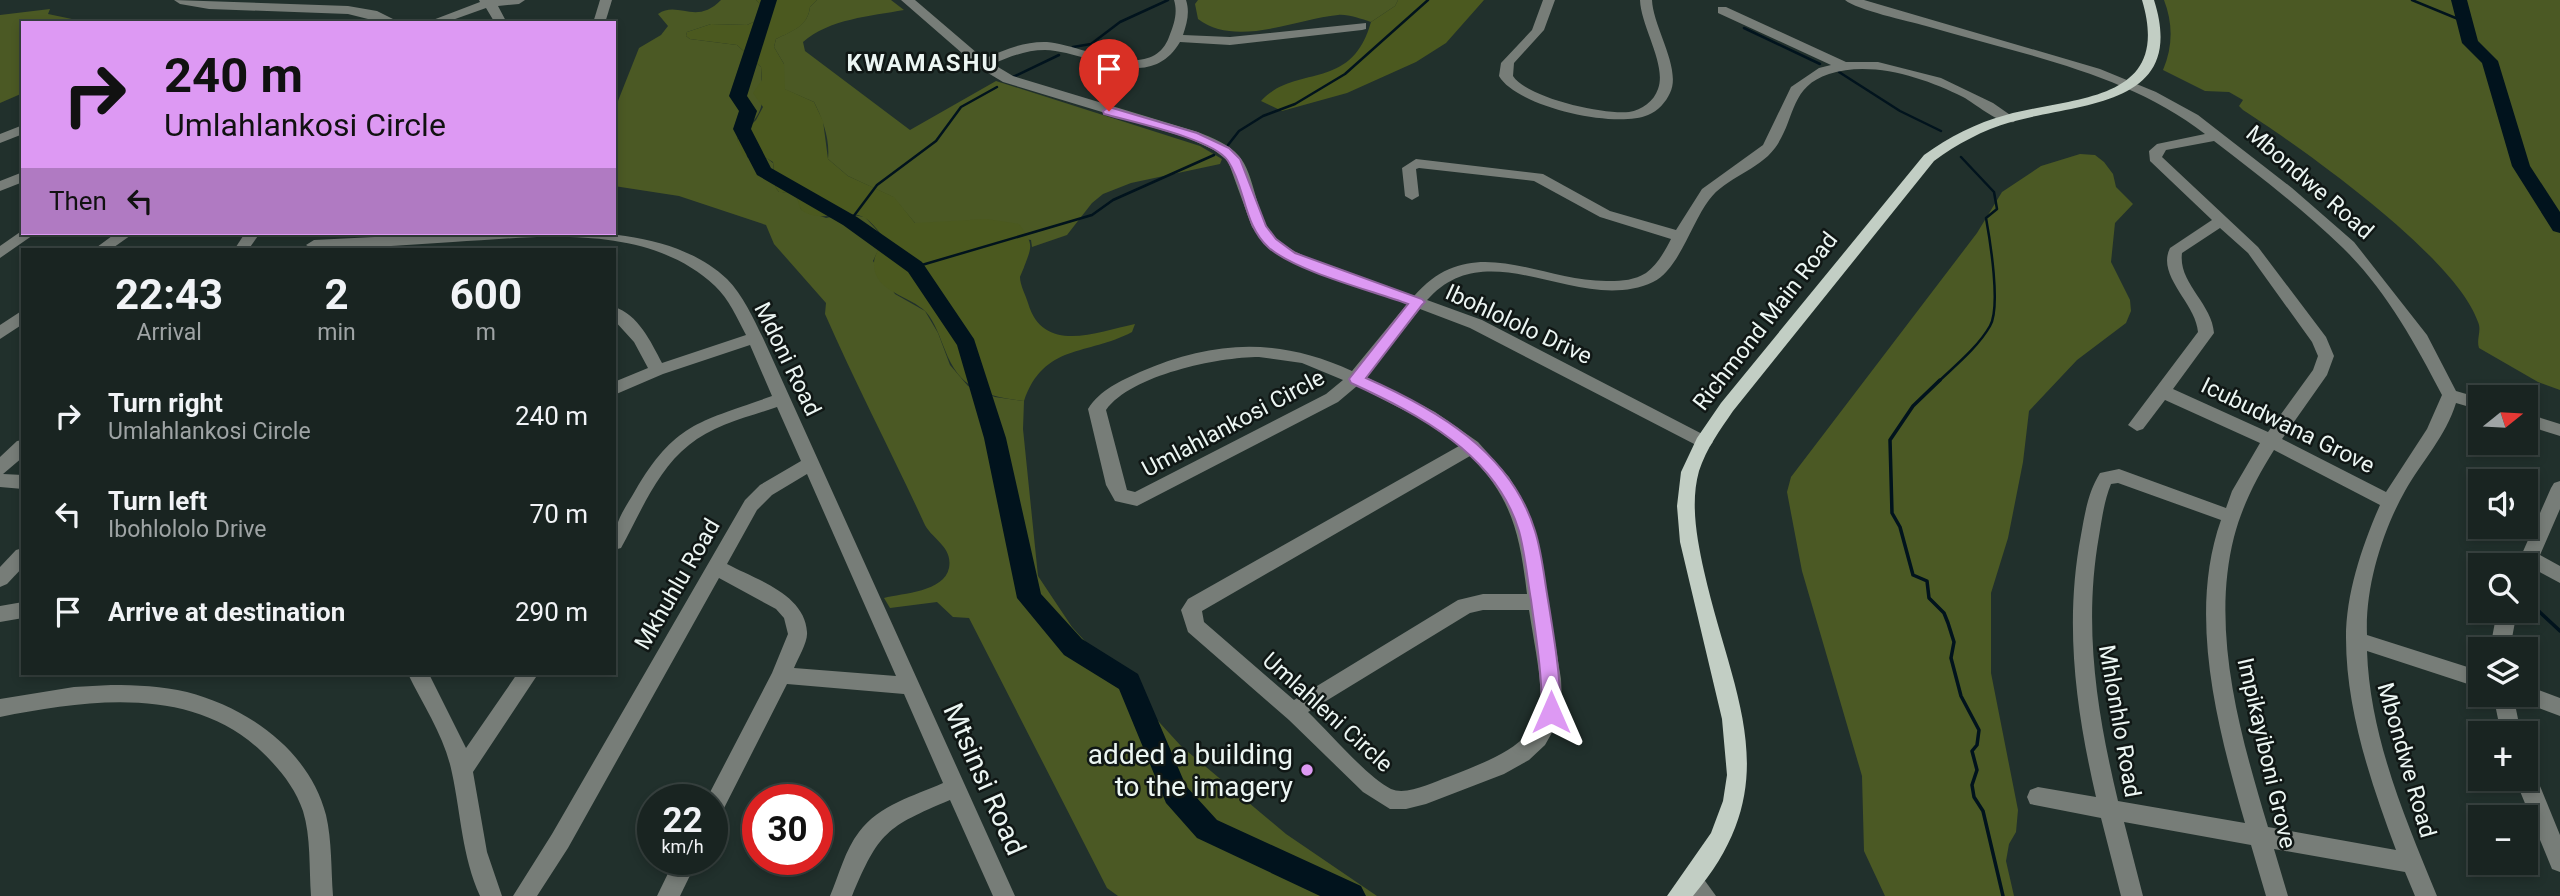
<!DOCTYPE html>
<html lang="en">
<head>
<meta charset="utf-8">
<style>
	body { margin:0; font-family:Roboto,sans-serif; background:#26302e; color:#f1f3f6; height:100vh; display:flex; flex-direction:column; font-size:26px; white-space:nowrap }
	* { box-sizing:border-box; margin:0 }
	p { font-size:23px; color:#9fa4a5 }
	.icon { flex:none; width:38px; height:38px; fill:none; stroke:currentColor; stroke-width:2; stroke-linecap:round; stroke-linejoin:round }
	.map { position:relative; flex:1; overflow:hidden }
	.sheet { position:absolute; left:21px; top:248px; width:595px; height:427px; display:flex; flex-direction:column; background:#192421; border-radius:0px; box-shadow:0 4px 10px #0003,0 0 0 2px #37413f }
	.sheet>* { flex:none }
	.banner { position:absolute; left:21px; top:21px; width:595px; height:214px; border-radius:0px; box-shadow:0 4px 10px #0003,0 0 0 2px #37413f; background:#dd99f3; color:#111; overflow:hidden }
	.needle { width:46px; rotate:72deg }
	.buttons { position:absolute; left:2468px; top:385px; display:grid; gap:14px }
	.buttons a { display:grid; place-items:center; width:70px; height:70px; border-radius:0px; background:#192421; box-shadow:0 4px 10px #0003,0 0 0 2px #37413f; font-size:35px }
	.speed { position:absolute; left:637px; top:784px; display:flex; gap:14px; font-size:35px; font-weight:700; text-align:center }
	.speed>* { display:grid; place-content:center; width:91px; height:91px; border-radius:50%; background:#192421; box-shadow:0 4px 10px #0003,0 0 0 2px #37413f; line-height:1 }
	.speed small { font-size:18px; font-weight:400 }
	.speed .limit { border:10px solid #d22; background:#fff; color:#111 }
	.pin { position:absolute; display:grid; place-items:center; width:60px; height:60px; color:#fff; margin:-72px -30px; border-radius:50% 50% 50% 0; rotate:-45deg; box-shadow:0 0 7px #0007 }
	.pin .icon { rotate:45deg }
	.me { position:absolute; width:77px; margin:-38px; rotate:0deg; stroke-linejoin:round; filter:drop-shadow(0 0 5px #0008) }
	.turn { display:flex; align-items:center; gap:24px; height:147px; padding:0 28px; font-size:32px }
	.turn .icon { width:91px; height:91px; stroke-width:2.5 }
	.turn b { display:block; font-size:49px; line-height:60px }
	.then { display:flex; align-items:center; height:66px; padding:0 28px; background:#0003; gap:14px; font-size:26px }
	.eta { display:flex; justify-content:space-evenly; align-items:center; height:119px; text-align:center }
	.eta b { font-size:42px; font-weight:700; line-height:49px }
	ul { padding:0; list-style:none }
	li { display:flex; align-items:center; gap:21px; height:98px; padding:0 28px }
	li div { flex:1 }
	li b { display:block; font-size:26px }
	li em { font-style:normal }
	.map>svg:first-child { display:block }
	.green { fill:#4b5924 }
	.forest { fill:#4b591f }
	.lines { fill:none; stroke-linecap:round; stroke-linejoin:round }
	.stream-far1 { stroke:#01131d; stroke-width:2.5 }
	.stream { stroke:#01131d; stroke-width:3.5 }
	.river { fill:#01131d; fill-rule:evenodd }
	.minor { fill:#777d78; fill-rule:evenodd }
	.major { fill:#c2cec4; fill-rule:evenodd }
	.route { fill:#dd99f3; stroke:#90639e; stroke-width:2 }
	.poi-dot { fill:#dd99f3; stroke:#101715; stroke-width:2.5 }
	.labels { text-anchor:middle; stroke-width:5; stroke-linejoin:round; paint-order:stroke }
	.street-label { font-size:23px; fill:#ecf6f3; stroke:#101715 }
	.far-district-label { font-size:24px; font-weight:bold; letter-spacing:2px; fill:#ecf6f3; stroke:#101715 }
	.near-poi-label { font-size:28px; fill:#ecf6f3; stroke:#101715; text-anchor:end }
	.near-street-label { font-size:28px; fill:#ecf6f3; stroke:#101715 }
</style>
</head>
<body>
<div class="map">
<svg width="2560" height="896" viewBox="0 0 2560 896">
	<rect width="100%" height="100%" fill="#21302c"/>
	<g class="green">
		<path d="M 721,0 L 756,0 L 769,12 L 768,15 L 747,25 L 711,24 L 687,32 L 686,36 L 690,39 L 737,45 L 761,67 C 763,108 767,109 737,139 L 748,158 L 768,159 L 773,163 L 776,188 L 779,192 C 793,192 798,195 801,209 L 826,218 L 846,214 L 865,217 L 884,238 L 873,261 L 895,294 L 925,311 L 938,333 L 950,365 L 968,386 L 995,397 L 1024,401 L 1023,429 L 1038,576 L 1072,627 L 1181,746 L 1286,834 L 1377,896 L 1118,896 L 1107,888 L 969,618 L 953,617 L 937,602 L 890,608 L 884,598 C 903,593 944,592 949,568 C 953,546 931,539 924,523 C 892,453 856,385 825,314 L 826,303 L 774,244 L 766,225 L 679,196 L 614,186 L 614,111 L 639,48 L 661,35 L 668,26 L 658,14 C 678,0 696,26 721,0 Z"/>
		<path d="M 817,0 L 891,0 L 904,10 C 871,16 829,19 803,42 L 805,51 L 910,130 L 996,81 L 1200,146 L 1222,159 L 1220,164 L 1131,183 L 1103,194 L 1092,203 L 1067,235 L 1032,247 L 1031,240 L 915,223 L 893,197 L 848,176 L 828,159 C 830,139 823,120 814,102 L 784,89 L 784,64 L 774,47 L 776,39 C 792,31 808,26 810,7 Z"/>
		<path d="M 1198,0 L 1398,0 L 1395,6 L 1371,22 C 1361,19 1348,14 1338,15 C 1296,19 1236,48 1198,19 L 1195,4 Z"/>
		<path d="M 2164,0 L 2560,0 L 2560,390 L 2538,382 L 2479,348 C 2476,339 2482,331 2478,322 C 2456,257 2302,148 2243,110 L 2239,106 L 2243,100 L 2229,92 L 2205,91 L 2163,70 C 2173,47 2173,23 2164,0 Z"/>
		<path d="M 50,9 L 48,14 L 91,23 L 23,23 L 23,93 L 0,103 L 0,15 Z"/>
		<path d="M 2080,154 L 2095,155 L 2104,162 L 2113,174 L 2116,187 L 2133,204 L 2115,223 L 2111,262 L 2130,300 L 2131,311 L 2126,323 L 2077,360 L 2029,411 L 2023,462 L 2008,538 L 1991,593 L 1991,673 L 2018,810 L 2016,832 L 2009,844 L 2006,861 L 2014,896 L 1885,896 L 1864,851 L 1862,776 L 1802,571 L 1787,492 L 1791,477 L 1977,233 L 2002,192 L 2041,166 Z"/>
	</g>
	<g class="forest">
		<path d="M 756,0 L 856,0 L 817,0 L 810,7 C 808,26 793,31 776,39 L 774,47 L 784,64 L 785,89 L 814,102 L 823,121 L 828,159 L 848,176 L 894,197 L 915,223 L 987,219 L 1019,224 C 1033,244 1033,244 1024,267 C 1024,268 1020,276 1020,277 C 1020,285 1026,296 1028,303 C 1043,355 1097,332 1135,324 L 1132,332 C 1087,356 1044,343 1024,401 C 985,396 960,390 945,350 C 940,338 935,322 926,312 C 910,295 873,292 874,263 C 874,255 881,245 884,238 C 879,232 872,222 865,218 C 850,208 825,222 806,213 C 792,206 807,193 779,192 L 776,188 L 773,162 L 768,159 L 743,155 L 737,139 L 756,120 L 763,107 L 753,93 L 762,80 L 761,67 L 737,45 L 690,39 L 686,36 L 687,32 L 711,24 L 747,25 L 768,15 L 769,12 Z"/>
		<path d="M 1398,0 L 1484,0 L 1446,43 L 1416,62 L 1347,93 L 1282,111 L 1261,101 C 1296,63 1351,93 1371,22 L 1395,6 Z"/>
	</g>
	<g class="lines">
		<g class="stream-far1">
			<path d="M 2412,0 L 2463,21 L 2466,27"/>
			<path d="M 1744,28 L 1820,64"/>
			<path d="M 1073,47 L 1091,44 L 1120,22 L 1168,0"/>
			<path d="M 1839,72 L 1900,111 L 1941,131"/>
			<path d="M 1013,77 L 1059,55"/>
			<path d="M 1228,145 L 1239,131 L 1263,116 L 1295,104 L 1345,74 L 1428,0"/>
			<path d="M 850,221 L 877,185 L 936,141 L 961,107 L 997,87"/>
			<path d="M 915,267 L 1092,215 L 1113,200 L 1214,155"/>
			<path d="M 1938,382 C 1956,365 1978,347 1990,326 C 2001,307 1990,240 1986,218 L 1997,209 L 1994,192 L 1961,157"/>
		</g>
		<g class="stream">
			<path d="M 1940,380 L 1913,406 L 1890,440 L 1892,513 L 1900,527 L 1913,575 L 1927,581 L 1929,598 L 1944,613 L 1948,623 L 1954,642 L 1951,658 L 1961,696 L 1979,730 L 1977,745 L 1972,751 L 1977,770 L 1972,785 L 1974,797 L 1983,811 L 2003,896"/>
			<path d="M 2529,602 L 2560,631"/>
		</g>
		<g class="river">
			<path d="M 761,0 L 777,0 L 747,96 L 757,111 L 751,129 L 771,168 L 857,217 L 922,262 L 974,339 L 1006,438 L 1041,594 L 1082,639 L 1138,674 L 1186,786 L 1217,820 L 1361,886 L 1366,896 L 1320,896 L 1197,838 L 1166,803 L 1119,689 L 1064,655 L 1017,598 L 984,438 L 957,345 L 908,272 L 843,225 L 757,175 L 733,129 L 739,111 L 729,96 Z"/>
			<path d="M 2451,0 L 2467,0 L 2478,41 L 2498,61 L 2530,166 L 2560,212 L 2560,233 L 2553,231 L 2512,166 L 2482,63 L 2462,43 Z"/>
		</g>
		<g class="minor">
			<path d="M 174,0 L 348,6 L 377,11 L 401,23 L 384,23 L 348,14 L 209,9 L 180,4 Z"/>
			<path d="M 479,0 L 525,0 L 519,4 L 498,6 L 507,23 L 495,23 L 486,8 L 444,23 L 425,23 L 480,2 Z"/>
			<path d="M 600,0 L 612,0 L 605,23 L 593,23 Z"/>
			<path d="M 901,0 L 915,0 L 984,59 C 1004,50 1025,41 1047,42 C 1081,44 1151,85 1169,37 C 1174,24 1178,13 1174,0 L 1186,0 C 1190,12 1187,23 1183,35 L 1230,37 L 1366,23 L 1366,29 L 1362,30 L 1230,45 L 1180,42 C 1149,95 1088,51 1045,50 C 1026,50 1009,57 993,64 L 1013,76 L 1198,132 C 1212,138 1229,144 1239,156 C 1256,176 1255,218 1276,238 C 1300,262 1380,283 1414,296 C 1473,228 1539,283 1610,281 C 1622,281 1635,280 1646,273 C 1657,265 1665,251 1671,239 L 1600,217 L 1534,181 L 1419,168 L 1416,169 L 1419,196 L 1412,200 L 1405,196 L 1402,168 L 1416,159 L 1543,174 L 1610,211 L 1676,230 L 1702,189 L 1763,145 L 1791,87 L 1819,68 L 1831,65 L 1718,13 L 1718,7 L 1726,7 L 1846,62 L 1878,62 L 1941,78 L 1993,103 L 2016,119 L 2014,122 C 1999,125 1976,104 1963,97 C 1925,78 1872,60 1829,74 C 1789,87 1796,119 1775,148 C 1758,171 1726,177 1709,200 C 1692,222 1678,271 1653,282 C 1580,316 1492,232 1430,297 L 1427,300 L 1482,320 L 1710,438 L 1713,442 L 1710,446 L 1698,446 L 1470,328 L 1420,309 L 1366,377 L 1435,412 L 1478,442 L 1509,477 L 1525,504 L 1539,546 L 1561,679 L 1562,702 L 1558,722 L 1545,745 L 1529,760 L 1504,774 L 1426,804 L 1406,809 L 1390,809 L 1363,792 L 1289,720 L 1188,632 L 1181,610 L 1188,599 L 1459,446 L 1423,420 L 1357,386 L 1338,402 L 1137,506 L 1115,501 L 1106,485 L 1088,409 C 1100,390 1120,381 1140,372 C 1214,340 1278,337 1352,371 L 1407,304 L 1285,259 L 1266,245 L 1252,227 L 1228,161 L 1214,150 L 1188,138 L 1003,82 L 978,67 ZM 1259,357 L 1302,363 L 1343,380 L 1326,394 L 1135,492 L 1127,490 L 1106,410 C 1131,375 1218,357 1259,357 ZM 1470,456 C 1513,498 1520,537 1527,594 L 1483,594 L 1458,600 L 1294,700 L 1204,622 L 1202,611 ZM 1483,610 L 1529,610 C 1546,717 1560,735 1448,777 C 1433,782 1407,796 1391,789 C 1366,776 1330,733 1308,712 L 1470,613 Z"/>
			<path d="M 1543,0 L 1555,0 L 1544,30 L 1514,63 L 1513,76 C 1527,98 1604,115 1629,112 C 1642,110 1654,101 1658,89 C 1667,65 1641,27 1640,0 L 1652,0 C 1653,27 1682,69 1670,93 C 1666,102 1658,111 1648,115 C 1615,129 1517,107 1499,76 L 1501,63 L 1532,30 Z"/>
			<path d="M 1845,0 L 1864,0 L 2100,69 L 2156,92 L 2198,115 L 2292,188 L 2354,242 L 2427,335 L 2456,391 L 2480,398 L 2480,410 L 2456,403 C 2446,436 2422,461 2405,491 C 2382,532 2365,587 2367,635 L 2480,671 L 2480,688 L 2367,651 C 2370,737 2405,818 2437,896 L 2415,896 L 2405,872 L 2274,849 L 2288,896 L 2266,896 L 2251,845 L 2124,822 L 2143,896 L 2121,896 L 2101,818 L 2030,804 L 2027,797 L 2030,790 L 2038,787 L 2096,797 C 2076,710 2064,624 2081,535 C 2085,513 2088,492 2100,473 L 2119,469 L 2226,508 L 2232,491 L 2260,443 L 2165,400 L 2143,429 L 2137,431 L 2128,425 L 2198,332 C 2196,303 2156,276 2170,248 L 2212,220 L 2150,161 L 2149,151 L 2157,144 L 2205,134 C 2127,73 2020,54 1926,26 C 1908,21 1857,10 1845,0 ZM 2214,141 C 2258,175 2303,209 2343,248 C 2385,289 2415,343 2442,395 L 2427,429 L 2386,492 L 2282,439 L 2327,375 L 2334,356 L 2326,337 L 2258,247 L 2162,157 L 2166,150 ZM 2220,228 L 2248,253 L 2312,342 L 2318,356 L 2313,370 L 2268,432 L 2173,389 L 2214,333 C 2212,303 2178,283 2182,253 ZM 2274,450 L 2380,505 C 2362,546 2346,593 2346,638 C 2346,710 2371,783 2396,850 L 2268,827 C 2241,737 2210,632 2234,537 C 2242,506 2257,477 2274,450 ZM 2118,483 L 2221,520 C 2187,616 2218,729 2245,823 L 2118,801 C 2097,713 2083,627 2099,536 C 2102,519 2104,501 2111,484 Z"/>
			<path d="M 23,125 L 23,134 L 0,143 L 0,134 Z"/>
			<path d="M 23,172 L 23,182 L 0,191 L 0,181 Z"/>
			<path d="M 23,230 L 23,233 L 36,233 L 0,258 L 0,246 Z"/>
			<path d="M 116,233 L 134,233 L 110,250 L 93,250 Z"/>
			<path d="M 245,233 L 260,233 L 248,250 L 234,250 Z"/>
			<path d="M 455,233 C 539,233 661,217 727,279 C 743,295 753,318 763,338 L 1015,896 L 993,896 L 950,800 C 886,827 879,832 852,896 L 830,896 C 839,875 845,850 859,832 C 879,805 914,796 943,783 L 904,694 L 787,684 L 720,816 L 712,819 L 712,800 L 706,800 L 772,673 L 788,634 L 784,618 L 776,609 L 719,578 L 568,848 L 537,896 L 513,896 L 552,834 L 745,500 L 760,485 L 801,461 L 777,407 C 748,417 713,425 689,445 C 657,470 640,514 621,548 L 614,550 C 614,522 621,515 635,491 C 676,421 701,422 772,396 L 750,345 L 663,374 L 614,395 L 614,382 L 648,368 L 634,342 L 614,320 L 614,307 C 638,314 651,342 662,363 L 746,335 C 737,318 729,299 715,286 C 647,222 537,237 453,242 C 407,245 360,248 314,250 L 306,245 L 314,240 ZM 807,474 L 896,676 L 794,668 C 798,658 808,642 807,632 C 805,594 755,579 727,564 L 757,510 L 772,495 Z"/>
			<path d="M 23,310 L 23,324 L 0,339 L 0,325 Z"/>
			<path d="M 2525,413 L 2560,424 L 2560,436 L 2525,425 Z"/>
			<path d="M 23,440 L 23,457 L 3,474 L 23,475 L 23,489 L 0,487 L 0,457 L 17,441 Z"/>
			<path d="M 2560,481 L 2560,509 L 2540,555 L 2560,566 L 2560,583 L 2534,569 L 2525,575 L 2525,565 L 2517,565 L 2551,488 L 2554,483 Z"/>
			<path d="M 23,548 L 23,567 L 7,584 L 0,587 L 0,567 L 16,550 Z"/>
			<path d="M 23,602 L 23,618 L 0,622 L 0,606 Z"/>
			<path d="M 2497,611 L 2517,611 L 2510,649 L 2490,649 Z"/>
			<path d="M 408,674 L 429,674 L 466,748 L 517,674 L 538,674 L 473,772 L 487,852 L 502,896 L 480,896 C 462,856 461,815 452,773 C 445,737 424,707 408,674 Z"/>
			<path d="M 111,685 C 137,685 162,686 187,692 C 248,708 309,750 326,815 C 332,841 331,869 333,896 L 311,896 C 309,868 311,837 303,811 C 295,787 278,767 260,750 C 189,685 87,700 0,717 L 0,699 L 74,687 Z"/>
			<path d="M 2525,685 L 2560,698 L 2560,716 L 2518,700 L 2515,695 L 2525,695 Z"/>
			<path d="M 2493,695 L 2513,695 L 2521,733 L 2501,733 Z"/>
			<path d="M 2525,767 L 2533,769 L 2560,835 L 2560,872 L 2552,869 L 2515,779 L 2525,779 Z"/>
			<path d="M 675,859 L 698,859 L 680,896 L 657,896 Z"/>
			<path d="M 1692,870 L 1700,874 L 1716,896 L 1691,896 L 1681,881 L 1684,874 Z"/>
		</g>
		<path class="major" d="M 2142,0 L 2154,0 C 2188,107 2082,102 2011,122 C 1983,130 1957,144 1934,161 L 1733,411 C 1720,430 1706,449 1699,471 C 1690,503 1697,539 1704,571 C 1732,696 1790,782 1693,896 L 1667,896 L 1711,833 L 1723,801 L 1727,775 L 1722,719 L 1680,542 L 1677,506 L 1681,472 L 1697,438 L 1721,403 L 1924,155 C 1949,137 1976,123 2006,115 C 2075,96 2173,103 2142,0 Z"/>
	</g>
	<path class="route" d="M 1109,107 L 1197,133 L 1229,148 L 1240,159 L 1266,226 L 1276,239 L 1295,253 L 1422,299 L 1425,302 L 1422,305 L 1366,378 C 1436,409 1511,452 1535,531 C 1542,553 1544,577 1548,600 C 1554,637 1560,673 1561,712 L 1558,717 L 1551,720 L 1545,717 L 1542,712 C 1542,673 1536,637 1531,600 C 1527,577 1525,553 1519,531 C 1496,454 1418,414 1351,383 L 1349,379 L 1408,304 C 1370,290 1298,272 1269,248 C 1243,225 1246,188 1228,161 C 1214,139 1132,122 1104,114 L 1103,111 Z"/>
	<circle class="poi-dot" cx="1307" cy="770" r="7"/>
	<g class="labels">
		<g class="street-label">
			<text transform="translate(2310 182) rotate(41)" y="8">Mbondwe Road</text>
			<text transform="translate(1765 321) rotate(-52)" y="8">Richmond Main Road</text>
			<text transform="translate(1519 324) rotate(25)" y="8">Ibohlololo Drive</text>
			<text transform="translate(788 359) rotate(64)" y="8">Mdoni Road</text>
			<text transform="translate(1233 423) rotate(-28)" y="8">Umlahlankosi Circle</text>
			<text transform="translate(2288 425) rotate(26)" y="8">Icubudwana Grove</text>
			<text transform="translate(677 584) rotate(-60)" y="8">Mkhuhlu Road</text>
			<text transform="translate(1328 712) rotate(42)" y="8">Umlahleni Circle</text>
			<text transform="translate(2120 721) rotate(80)" y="8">Mhlonhlo Road</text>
			<text transform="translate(2267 753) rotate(77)" y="8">Impikayiboni Grove</text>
			<text transform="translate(2407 760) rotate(74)" y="8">Mbondwe Road</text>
		</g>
		<g class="far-district-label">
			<text x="923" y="71">KWAMASHU</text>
		</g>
		<g class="near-poi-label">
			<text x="1293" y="764">added a building<tspan x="1293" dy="32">to the imagery</tspan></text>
		</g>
		<g class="near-street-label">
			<text transform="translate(985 779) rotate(66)" y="10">Mtsinsi Road</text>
		</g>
	</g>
</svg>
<div class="buttons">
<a><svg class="needle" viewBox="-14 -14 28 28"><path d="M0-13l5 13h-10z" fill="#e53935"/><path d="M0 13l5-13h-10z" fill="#9fa4a5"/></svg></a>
<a><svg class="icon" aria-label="sound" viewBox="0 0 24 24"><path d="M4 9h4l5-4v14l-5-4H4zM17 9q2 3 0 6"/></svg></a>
<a><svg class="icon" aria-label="search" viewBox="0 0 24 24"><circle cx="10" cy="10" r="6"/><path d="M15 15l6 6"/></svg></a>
<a><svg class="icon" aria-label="layers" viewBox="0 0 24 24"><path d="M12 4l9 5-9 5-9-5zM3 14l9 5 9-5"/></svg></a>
<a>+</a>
<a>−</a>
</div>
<div class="speed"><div>22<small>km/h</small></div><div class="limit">30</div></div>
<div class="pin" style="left:1109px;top:111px;background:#d93025"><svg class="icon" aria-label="arrive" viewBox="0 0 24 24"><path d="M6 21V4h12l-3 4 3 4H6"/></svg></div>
<svg class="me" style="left:1551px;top:712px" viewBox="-20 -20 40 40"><path d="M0-17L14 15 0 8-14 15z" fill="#dd99f3" stroke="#fff" stroke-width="4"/></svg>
<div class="banner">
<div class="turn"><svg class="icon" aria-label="right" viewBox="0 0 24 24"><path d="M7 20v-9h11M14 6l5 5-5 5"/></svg><div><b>240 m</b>Umlahlankosi Circle</div></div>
<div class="then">Then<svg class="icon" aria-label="left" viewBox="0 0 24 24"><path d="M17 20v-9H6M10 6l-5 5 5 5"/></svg></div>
</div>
<section class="sheet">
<div class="eta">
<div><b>22:43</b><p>Arrival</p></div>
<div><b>2</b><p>min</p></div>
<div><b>600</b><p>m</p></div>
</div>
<ul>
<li><svg class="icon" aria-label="right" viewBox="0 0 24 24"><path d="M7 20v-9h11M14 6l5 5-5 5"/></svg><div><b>Turn right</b><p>Umlahlankosi Circle</p></div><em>240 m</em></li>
<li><svg class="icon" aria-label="left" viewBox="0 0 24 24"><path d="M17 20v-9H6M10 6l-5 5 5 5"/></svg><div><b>Turn left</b><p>Ibohlololo Drive</p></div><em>70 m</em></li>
<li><svg class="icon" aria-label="arrive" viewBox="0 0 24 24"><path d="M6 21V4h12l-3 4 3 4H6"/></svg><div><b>Arrive at destination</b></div><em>290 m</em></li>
</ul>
</section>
</div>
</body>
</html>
